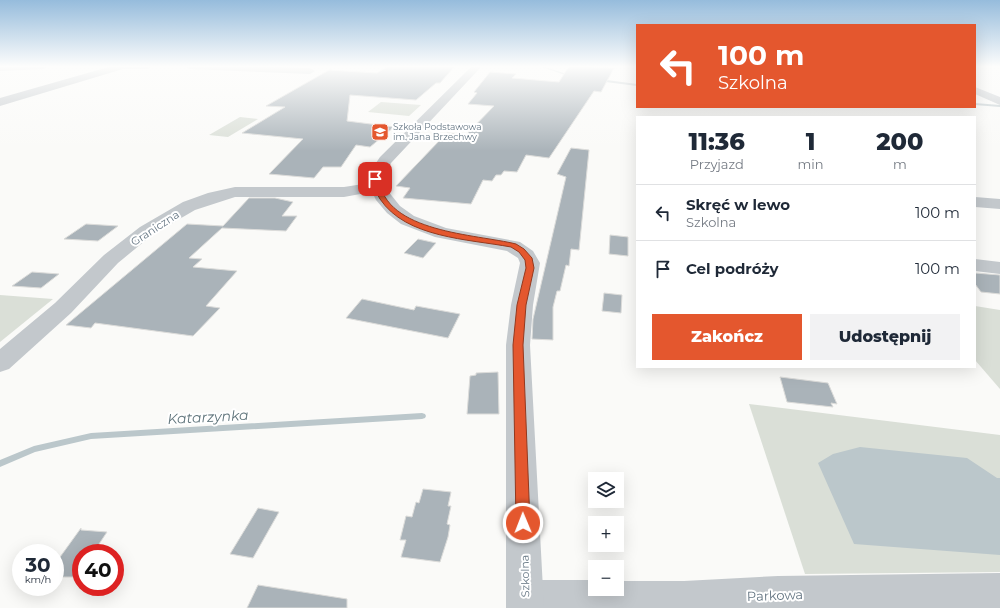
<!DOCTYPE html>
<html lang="pl">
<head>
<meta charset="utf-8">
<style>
	body { margin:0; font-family:Montserrat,sans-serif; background:#f2f2f3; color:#1f2937; height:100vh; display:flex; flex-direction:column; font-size:15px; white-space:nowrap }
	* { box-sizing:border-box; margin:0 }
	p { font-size:13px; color:#747a83 }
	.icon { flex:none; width:22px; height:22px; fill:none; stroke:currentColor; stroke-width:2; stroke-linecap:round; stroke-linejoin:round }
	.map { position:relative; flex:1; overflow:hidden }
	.side { position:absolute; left:636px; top:116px; width:340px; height:252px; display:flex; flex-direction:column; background:#fff; border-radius:0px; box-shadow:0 4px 16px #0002 }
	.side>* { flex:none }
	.hud { position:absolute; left:636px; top:24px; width:340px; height:84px; border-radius:0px; box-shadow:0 4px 16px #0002; background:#e4572e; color:#fff; overflow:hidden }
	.tools { position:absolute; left:588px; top:472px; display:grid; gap:8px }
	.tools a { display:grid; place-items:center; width:36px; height:36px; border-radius:0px; background:#fff; box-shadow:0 4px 16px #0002; font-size:20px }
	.speed { position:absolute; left:12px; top:544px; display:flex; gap:8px; font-size:20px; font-weight:700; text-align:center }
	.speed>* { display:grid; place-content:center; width:52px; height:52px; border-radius:50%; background:#fff; box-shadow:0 4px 16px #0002; line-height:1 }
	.speed small { font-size:10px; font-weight:400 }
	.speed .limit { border:6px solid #d22; background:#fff; color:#111 }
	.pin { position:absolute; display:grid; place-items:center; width:34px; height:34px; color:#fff; margin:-17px; border-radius:8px; box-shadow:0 2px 6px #0006 }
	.me { position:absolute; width:44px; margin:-22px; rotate:359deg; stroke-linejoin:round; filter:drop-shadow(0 0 3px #0008) }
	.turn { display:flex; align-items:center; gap:14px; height:84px; padding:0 16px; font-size:18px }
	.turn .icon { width:52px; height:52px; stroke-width:2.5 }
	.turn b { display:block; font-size:28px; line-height:34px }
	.eta { display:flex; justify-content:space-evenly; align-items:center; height:68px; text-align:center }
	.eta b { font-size:24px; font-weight:800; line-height:28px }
	.cta { display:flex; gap:8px; margin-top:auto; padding:8px 16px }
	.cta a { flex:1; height:46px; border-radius:0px; background:#e4572e; color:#fff; font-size:16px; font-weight:800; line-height:46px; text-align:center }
	.cta a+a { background:#f2f2f3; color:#1f2937 }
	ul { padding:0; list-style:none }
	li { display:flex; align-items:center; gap:12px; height:56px; padding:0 16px; border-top:1px solid #e0e1e3 }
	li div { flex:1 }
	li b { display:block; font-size:15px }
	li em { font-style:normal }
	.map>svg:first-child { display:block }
	.green { fill:#dadfd7 }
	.water { fill:#bbc7cb }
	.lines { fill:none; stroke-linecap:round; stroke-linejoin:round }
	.stream { fill:#bbc7cb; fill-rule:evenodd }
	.building { fill:#aab3b9; stroke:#dcdcda }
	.minor { fill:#c3c8cc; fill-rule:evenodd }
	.tertiary { fill:#c3c8cc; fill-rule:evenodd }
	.route { fill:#e4572e; stroke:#94391e }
	.labels { text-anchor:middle; stroke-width:4; stroke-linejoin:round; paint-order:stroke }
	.far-poi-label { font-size:9px; fill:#657683; stroke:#fff; text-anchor:start }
	.street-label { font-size:11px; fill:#657683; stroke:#fff }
	.near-street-label { font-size:13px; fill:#657683; stroke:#fff }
	.near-water-label { font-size:14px; font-style:italic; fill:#60757c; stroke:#fff }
</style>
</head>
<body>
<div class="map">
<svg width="1000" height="608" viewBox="0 0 1000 608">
	<rect width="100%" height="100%" fill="#fafaf8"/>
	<g class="green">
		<path d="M 381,102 L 421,105 L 409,116 L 368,112 Z"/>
		<path d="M 240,117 L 258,119 L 228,137 L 209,135 Z"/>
		<path d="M 0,295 L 53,299 L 0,342 Z"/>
		<path d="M 975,306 L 1000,310 L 1000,389 L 975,360 Z"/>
		<path d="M 749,404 L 1000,435 L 1000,572 L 805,574 Z"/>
	</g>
	<path class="water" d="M 860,447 L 967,458 L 997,478 L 1000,478 L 1000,555 L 854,544 L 818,463 L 833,454 Z"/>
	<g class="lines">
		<g class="stream">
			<path d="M 539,66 L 542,66 L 573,76 L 571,77 Z"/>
			<path d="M 599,79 L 637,84 L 637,86 L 598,81 Z"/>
			<path d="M 975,103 L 1000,105 L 1000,107 L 975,105 Z"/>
			<path d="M 422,413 L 425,414 L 426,416 L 425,418 L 422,419 L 91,439 L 35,452 L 0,467 L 0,460 L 34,446 L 91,433 Z"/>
		</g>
	</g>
	<g class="building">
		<path d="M 388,66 L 455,66 L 440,83 L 436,83 L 416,100 L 350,95 L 347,121 L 394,127 L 370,147 L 356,145 L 341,167 L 323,167 L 314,178 L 269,174 L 303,139 L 242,133 L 285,107 L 266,106 L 329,70 L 377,73 Z"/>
		<path d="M 569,66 L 614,68 L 601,92 L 594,91 L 549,158 L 526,155 L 517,172 L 504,171 L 501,175 L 496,175 L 492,181 L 483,180 L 471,204 L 403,198 L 410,188 L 396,186 L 440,140 L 447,133 L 466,135 L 494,106 L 468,104 L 477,93 L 474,92 L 490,72 L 516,74 L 512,78 L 559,82 Z"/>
		<path d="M 571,148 L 589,150 L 579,250 L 571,249 L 569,266 L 566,265 L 560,291 L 557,291 L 553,307 L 553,340 L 532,339 L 533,319 L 566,177 L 557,174 Z"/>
		<path d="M 249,198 L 275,198 L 293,202 L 282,216 L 297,216 L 286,231 L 222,228 L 189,258 L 202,259 L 193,267 L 237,271 L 206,306 L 220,308 L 193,336 L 95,323 L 91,328 L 66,325 L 187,224 L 223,226 Z"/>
		<path d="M 86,224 L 118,226 L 98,241 L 64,239 Z"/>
		<path d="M 610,235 L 628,237 L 628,256 L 609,254 Z"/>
		<path d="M 418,239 L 436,243 L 423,258 L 404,253 Z"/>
		<path d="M 32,272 L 59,274 L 41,288 L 12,286 Z"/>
		<path d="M 975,273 L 1000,275 L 1000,294 L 981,292 L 975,284 Z"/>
		<path d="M 604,293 L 622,295 L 621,313 L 602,311 Z"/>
		<path d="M 362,299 L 414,310 L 416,306 L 460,314 L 448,338 L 346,318 Z"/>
		<path d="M 498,372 L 499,414 L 467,414 L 470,376 L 476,375 L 476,373 Z"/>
		<path d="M 780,377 L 828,383 L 837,404 L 831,403 L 833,407 L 787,402 Z"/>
		<path d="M 423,489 L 451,492 L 448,506 L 451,506 L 447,524 L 450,525 L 448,537 L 440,562 L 401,557 L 406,540 L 400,540 L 406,516 L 412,517 L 416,502 L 419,503 Z"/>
		<path d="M 258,508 L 279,512 L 253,558 L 230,554 Z"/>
		<path d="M 81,528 L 81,530 L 107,532 L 93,553 L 81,553 L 81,577 L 55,577 L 55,564 Z"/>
		<path d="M 258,585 L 347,599 L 347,608 L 247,608 Z"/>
	</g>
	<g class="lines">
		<g class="minor">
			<path d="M 0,66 L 49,66 L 44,69 L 0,71 Z"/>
			<path d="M 112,66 L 153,66 L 148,69 L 123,69 L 0,106 L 0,98 Z"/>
			<path d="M 185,66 L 254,66 L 310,68 L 315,71 L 310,74 L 190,69 Z"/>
			<path d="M 975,87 L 1000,97 L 1000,105 L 975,94 Z"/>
			<path d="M 376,182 L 382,184 L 384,187 L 382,190 L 344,197 L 235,197 L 195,210 L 152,235 L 118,263 L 71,313 L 9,369 L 0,372 L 0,349 L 55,303 L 104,255 L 140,227 L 183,202 L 208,193 L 235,187 L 344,187 Z"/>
			<path d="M 975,197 L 1000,199 L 1000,209 L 975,207 Z"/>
			<path d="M 975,259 L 1000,262 L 1000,274 L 975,271 Z"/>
			<path d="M 1000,573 L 1000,608 L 511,608 L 507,598 L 512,585 L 525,580 L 595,580 L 595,589 L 617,589 L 617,581 L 684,581 L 778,576 Z"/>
		</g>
		<path class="tertiary" d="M 472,66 L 482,66 L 391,163 L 383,177 L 384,186 L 400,206 L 414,216 L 446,228 L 520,242 L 533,251 L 540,263 L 533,305 L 530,345 L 544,608 L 506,608 L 506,345 L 511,305 L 520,263 L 518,258 L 507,251 L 435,237 L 401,224 L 387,213 L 376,200 L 367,182 L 370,172 L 380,157 Z"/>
	</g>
	<linearGradient id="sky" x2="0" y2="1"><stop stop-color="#96bcdc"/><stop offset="0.44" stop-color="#fdfdfc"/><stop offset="1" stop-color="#fdfdfc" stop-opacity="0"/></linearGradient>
	<rect width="1000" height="151" fill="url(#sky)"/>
	<path class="route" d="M 375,177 L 379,179 C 385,233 476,234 516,244 L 524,249 L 532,258 L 534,268 L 526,305 L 523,345 L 530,523 L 528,528 L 523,529 L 518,528 L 516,523 L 513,345 L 517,305 L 526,268 L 525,260 L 519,252 L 511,247 C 468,239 406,238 380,199 C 376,192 373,187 372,179 Z"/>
	<defs>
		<symbol id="school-square" viewBox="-11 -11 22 22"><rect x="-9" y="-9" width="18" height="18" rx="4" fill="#e4572e" stroke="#fff"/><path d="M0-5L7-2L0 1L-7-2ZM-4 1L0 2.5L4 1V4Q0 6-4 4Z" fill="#fff"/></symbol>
	</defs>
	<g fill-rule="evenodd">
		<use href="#school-square" x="370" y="122" width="20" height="20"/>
	</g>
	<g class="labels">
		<g class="far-poi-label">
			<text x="393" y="130">Szkoła Podstawowa<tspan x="393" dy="10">im. Jana Brzechwy</tspan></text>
		</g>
		<g class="street-label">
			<text transform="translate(155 228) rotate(-33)" y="4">Graniczna</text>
			<text transform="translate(525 576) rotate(-91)" y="4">Szkolna</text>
		</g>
		<g class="near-street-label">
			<text transform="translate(775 595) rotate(-2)" y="5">Parkowa</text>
		</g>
		<g class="near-water-label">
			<text transform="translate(208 417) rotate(-3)" y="5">Katarzynka</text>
		</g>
	</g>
</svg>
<div class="tools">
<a><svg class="icon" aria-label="layers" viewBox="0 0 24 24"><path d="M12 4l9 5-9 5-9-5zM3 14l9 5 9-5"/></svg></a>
<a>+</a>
<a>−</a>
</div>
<div class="speed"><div>30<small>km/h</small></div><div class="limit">40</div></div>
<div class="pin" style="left:375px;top:179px;background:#d93025"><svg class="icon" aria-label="arrive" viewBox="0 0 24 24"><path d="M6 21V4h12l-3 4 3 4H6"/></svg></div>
<svg class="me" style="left:523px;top:523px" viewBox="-20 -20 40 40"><circle r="17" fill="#e4572e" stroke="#fff" stroke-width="3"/><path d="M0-11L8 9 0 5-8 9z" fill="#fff"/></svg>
<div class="hud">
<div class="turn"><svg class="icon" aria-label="left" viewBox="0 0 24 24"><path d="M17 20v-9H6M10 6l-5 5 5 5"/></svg><div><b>100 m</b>Szkolna</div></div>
</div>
<section class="side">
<div class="eta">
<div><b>11:36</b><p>Przyjazd</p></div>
<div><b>1</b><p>min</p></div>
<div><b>200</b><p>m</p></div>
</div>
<ul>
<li><svg class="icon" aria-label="left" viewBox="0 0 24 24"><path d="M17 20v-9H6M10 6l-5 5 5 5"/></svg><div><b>Skręć w lewo</b><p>Szkolna</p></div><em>100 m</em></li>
<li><svg class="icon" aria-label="arrive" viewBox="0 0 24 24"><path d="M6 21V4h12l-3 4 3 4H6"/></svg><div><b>Cel podróży</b></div><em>100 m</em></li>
</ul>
<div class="cta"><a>Zakończ</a><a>Udostępnij</a></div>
</section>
</div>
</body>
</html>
